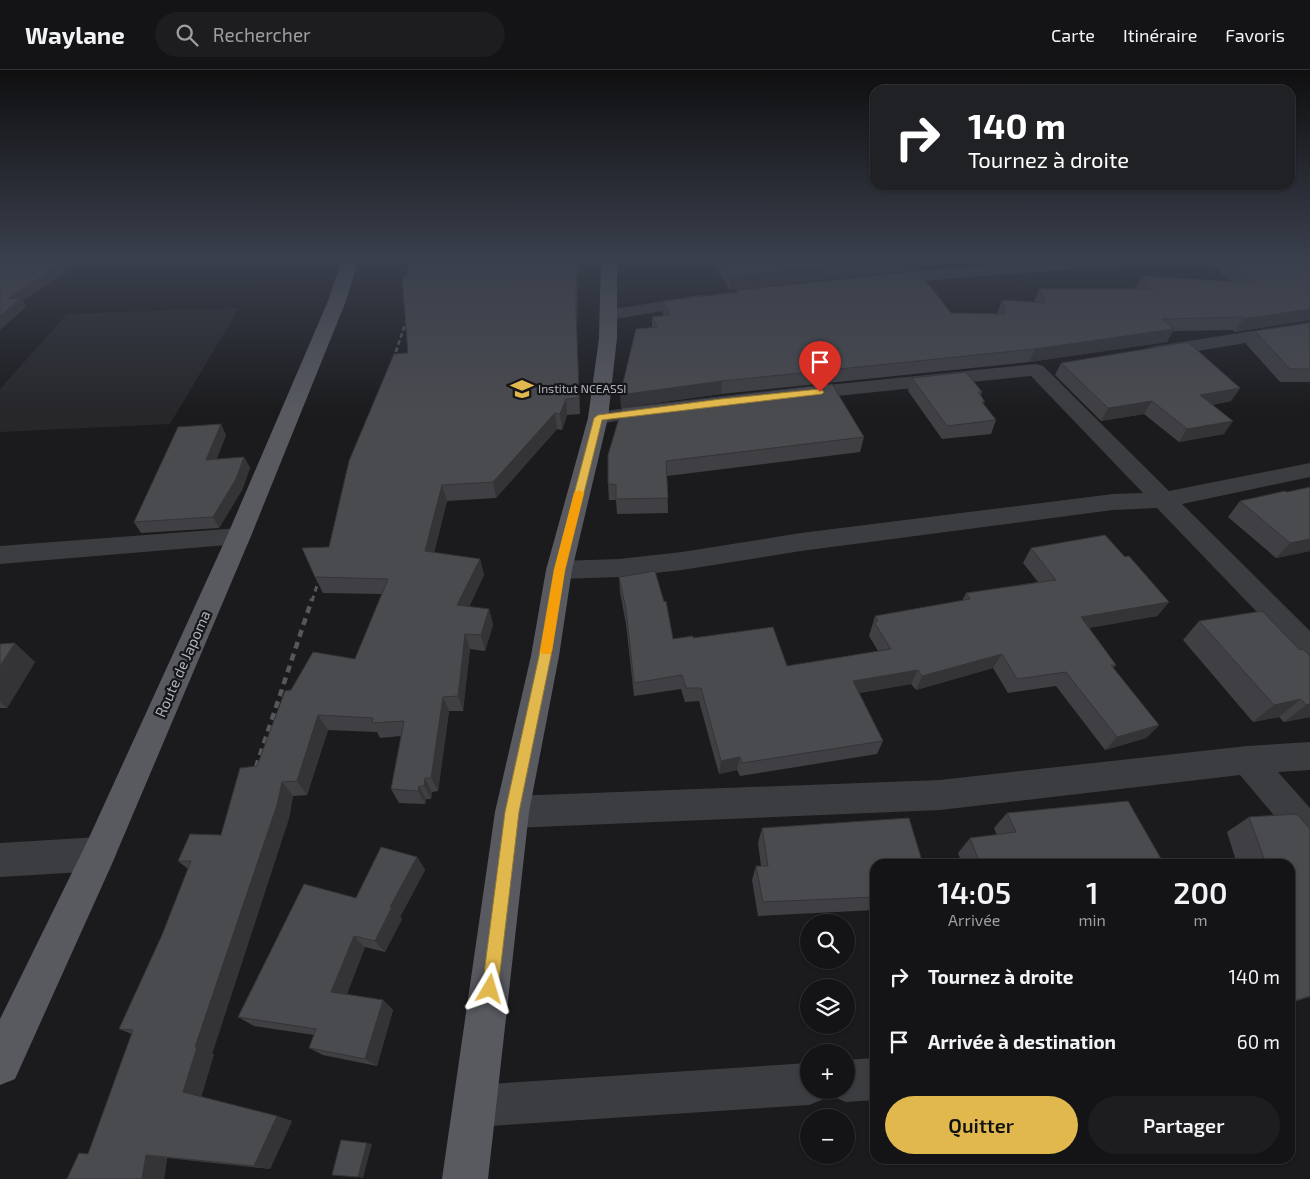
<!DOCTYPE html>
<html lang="fr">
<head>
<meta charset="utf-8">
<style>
	body { margin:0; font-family:"Exo 2",sans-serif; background:#1d1d1f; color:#f1f3f6; height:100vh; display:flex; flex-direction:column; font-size:19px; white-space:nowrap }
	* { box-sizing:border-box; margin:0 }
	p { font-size:16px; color:#9d9ea1 }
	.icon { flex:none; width:28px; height:28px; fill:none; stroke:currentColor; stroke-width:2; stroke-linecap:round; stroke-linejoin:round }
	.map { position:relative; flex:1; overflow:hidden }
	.drawer { position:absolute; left:870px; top:789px; width:425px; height:305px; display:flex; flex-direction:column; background:#141416; border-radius:15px; box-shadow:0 1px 4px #0004,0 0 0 1px #333335 }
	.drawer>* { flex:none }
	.guide { position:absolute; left:870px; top:15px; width:425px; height:105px; border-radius:15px; box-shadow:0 1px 4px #0004,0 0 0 1px #333335; background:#202124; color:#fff; overflow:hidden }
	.tools { position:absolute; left:800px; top:844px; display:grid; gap:10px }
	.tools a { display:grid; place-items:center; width:55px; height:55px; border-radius:50%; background:#141416; box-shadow:0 1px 4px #0004,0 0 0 1px #333335; font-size:25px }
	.pin { position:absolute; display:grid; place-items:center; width:42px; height:42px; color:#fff; margin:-51px -21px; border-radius:50% 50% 50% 0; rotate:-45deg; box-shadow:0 0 5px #0007 }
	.pin .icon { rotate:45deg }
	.me { position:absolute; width:55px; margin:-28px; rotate:7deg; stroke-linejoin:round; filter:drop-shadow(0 0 4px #0008) }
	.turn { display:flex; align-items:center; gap:18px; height:105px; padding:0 15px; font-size:22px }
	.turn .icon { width:65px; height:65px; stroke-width:2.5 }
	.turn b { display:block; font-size:35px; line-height:42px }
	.eta { display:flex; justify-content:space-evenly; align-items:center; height:85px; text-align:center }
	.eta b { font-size:30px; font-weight:600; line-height:35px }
	.action { display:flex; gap:10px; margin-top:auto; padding:10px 15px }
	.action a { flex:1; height:58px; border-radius:30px; background:#e1b84e; color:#111; font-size:20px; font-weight:600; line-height:58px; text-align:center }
	.action a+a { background:#1d1d1f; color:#f1f3f6 }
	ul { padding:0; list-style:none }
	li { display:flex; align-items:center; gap:15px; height:65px; padding:0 15px }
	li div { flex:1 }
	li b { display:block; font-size:19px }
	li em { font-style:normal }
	header { display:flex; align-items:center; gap:30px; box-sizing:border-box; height:70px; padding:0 25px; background:#141416; border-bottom:1px solid #333335 }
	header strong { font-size:24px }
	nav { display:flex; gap:28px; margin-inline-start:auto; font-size:18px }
	.search { width:350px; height:45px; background:#1d1d1f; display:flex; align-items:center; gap:12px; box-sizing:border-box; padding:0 18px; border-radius:28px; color:#9d9ea1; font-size:19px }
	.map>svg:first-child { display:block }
	.built { fill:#27272a }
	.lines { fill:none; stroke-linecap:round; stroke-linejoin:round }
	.minor { fill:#3c3d41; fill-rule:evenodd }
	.major { fill:#585a60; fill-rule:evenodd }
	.rail-far2 { stroke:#55575c; stroke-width:2.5; stroke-dasharray:4.5 3; stroke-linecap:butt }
	.rail-far1 { stroke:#55575c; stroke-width:3; stroke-dasharray:5.5 4.5; stroke-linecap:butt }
	.rail { stroke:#55575c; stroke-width:4.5; stroke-dasharray:7 5.5; stroke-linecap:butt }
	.wall { fill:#404044 }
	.shaded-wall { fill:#343437 }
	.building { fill:#4a4b4f; stroke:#343437 }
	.route { fill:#e1b84e; stroke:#927833 }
	.slow { fill:#f59e0b }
	.labels { text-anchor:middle; stroke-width:4.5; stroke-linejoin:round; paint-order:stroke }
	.far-poi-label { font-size:12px; fill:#afb2bb; stroke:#161618; text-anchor:start }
	.street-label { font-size:15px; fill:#afb2bb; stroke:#161618 }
</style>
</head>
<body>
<header>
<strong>Waylane</strong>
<div class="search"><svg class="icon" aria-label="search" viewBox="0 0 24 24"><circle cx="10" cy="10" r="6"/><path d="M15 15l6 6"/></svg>Rechercher</div>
<nav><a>Carte</a><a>Itinéraire</a><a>Favoris</a></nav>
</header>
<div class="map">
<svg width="1310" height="1109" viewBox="0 0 1310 1109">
	<rect width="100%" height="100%" fill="#1b1b1d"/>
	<path class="built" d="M 239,238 L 170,354 L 0,362 L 0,319 L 67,244 Z"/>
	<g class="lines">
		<g class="minor">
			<path d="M 1095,187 L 1168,187 L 1166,190 L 1160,192 L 884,214 L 878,213 L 876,209 L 878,205 L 884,204 Z"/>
			<path d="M 700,225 L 706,226 L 709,230 L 706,234 L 609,250 L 603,249 L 600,245 L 603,241 L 609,240 Z"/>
			<path d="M 1310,252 L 1310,262 L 1156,288 L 1149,286 L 1147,282 L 1149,278 L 1156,276 Z"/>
			<path d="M 1036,294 L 1043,296 L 1169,421 L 1310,393 L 1310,407 L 1182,434 L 1310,561 L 1310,590 L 1300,587 L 1157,438 L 1113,440 L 801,481 L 682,500 L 619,507 L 559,509 L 550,507 L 546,500 L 550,493 L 559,491 L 619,489 L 682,482 L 801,463 L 1113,424 L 1143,423 L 1031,306 L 798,330 L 791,328 L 788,324 L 791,320 L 798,318 Z"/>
			<path d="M 656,334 L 663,336 L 666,340 L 663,344 L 598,354 L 591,352 L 588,348 L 591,344 L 598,342 Z"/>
			<path d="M 239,458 L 248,460 L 251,466 L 248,472 L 239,474 L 0,494 L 0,476 Z"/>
			<path d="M 1310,672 L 1310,700 L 1278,702 L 1310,738 L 1310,779 L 1298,774 L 1240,705 L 940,740 L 512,758 L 500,753 L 495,742 L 500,731 L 512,726 L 940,710 L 1247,676 Z"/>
			<path d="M 99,767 L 111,772 L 116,784 L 111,796 L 99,801 L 0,807 L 0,773 Z"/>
			<path d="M 875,988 L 875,1030 L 846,1032 L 831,1026 L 829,1020 L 846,1020 L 846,990 Z"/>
			<path d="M 809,993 L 809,1020 L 828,1020 L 824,1029 L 809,1035 L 474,1057 L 459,1051 L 453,1036 L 459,1021 L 474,1015 Z"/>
		</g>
		<g class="major">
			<path d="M 343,187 L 359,187 L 346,231 L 251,466 L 111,796 L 15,1009 L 0,1015 L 0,949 L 87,772 L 227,466 L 328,231 Z"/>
			<path d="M 601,187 L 617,187 L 617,268 L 608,348 L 572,500 L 559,586 L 529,742 L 488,1109 L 442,1109 L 495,742 L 531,586 L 546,500 L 588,348 L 599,268 Z"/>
		</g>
		<path class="rail-far2" d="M 391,296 L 410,240"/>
		<path class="rail-far1" d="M 312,531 L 322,500"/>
		<path class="rail" d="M 252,709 L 312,529"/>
	</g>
	<g class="wall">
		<path d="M 410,187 L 578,187 L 577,258 L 580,344 L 567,345 L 562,360 L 557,359 L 496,428 L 447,431 L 434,483 L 480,489 L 484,505 L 469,537 L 489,539 L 493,555 L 485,581 L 470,579 L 463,641 L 449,641 L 438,721 L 432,722 L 431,729 L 426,729 L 425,734 L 399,733 L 391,719 L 401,666 L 380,668 L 377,662 L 328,660 L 307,725 L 293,726 L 289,748 L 212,984 L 214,984 L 201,1027 L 277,1046 L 292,1051 L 270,1099 L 167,1088 L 164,1109 L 67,1109 L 88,1084 L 132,964 L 119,959 L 162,865 L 188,799 L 178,791 L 221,765 L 257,696 L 291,620 L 355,589 L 382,524 L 323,523 L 315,507 L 329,477 L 408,283 L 407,206 Z"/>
		<path d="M 707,187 L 909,187 L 905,201 L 729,220 L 711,188 L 708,188 Z"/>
		<path d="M 1213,187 L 1310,187 L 1310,250 L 1235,262 L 1233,260 L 1173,261 L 1167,272 L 1029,292 L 721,324 L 626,337 L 864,367 L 860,382 L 667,406 L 668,443 L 617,444 L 616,430 L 609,430 L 608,414 L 622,338 L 621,338 L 652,258 L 652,247 L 664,246 L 663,243 L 663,231 L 737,223 L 737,220 L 951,243 L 997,244 L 1002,230 L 1034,232 L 1039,219 L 1135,219 L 1142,206 L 1232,212 L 1210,193 Z"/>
		<path d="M 1310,253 L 1310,312 L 1280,312 L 1246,274 L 1255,261 Z"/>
		<path d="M 1061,293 L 1240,318 L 1231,331 L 1212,335 L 1224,364 L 1179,372 L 1144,344 L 1101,351 L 1055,305 Z"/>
		<path d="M 912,308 L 982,322 L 981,325 L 984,335 L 996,350 L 991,364 L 942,369 L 908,321 Z"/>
		<path d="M 226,365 L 216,390 L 244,387 L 250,398 L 242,420 L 219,458 L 141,463 L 134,452 Z"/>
		<path d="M 1240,431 L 1310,481 L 1276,488 L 1228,447 Z"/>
		<path d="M 1031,478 L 1125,487 L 1169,532 L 1157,546 L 1089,558 L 1116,595 L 1113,598 L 1159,655 L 1146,668 L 1105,680 L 1056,616 L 1008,623 L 993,598 L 916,620 L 911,614 L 859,623 L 883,671 L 877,684 L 740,706 L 737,700 L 719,704 L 699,631 L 685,632 L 681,619 L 634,626 L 626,554 L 620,522 L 619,507 L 673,569 L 693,568 L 787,596 L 878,581 L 869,566 L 875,546 L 962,531 L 966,523 L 1038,512 L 1023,493 Z"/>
		<path d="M 1199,551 L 1300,580 L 1310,647 L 1284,652 L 1279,647 L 1253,652 L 1183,570 Z"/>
		<path d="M 0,574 L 35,592 L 7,638 L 0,638 Z"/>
		<path d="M 1007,743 L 1164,794 L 962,794 L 958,783 L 970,768 L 997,765 L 994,758 Z"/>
		<path d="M 1297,744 L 1310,927 L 1290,933 L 1290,794 L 1237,794 L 1227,762 L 1249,747 Z"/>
		<path d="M 762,758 L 875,794 L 875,840 L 758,846 L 752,810 L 756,796 L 761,796 L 758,773 Z"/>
		<path d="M 417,787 L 425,800 L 400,847 L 402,849 L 385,882 L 365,877 L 347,924 L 383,930 L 393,940 L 377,996 L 323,985 L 309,978 L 314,965 L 254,956 L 238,947 L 356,828 Z"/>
	</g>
	<g class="shaded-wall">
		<path d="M 71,187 L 88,187 L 23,231 L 26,237 L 0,260 L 0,246 L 8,229 Z"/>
		<path d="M 576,187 L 578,187 L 577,258 L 580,344 L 579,328 L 576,243 Z"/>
		<path d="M 909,187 L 905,201 L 729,220 L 730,206 Z"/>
		<path d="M 1310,239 L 1310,250 L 1235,262 L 1243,249 Z"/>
		<path d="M 1174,259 L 1167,272 L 1029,292 L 1035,279 Z"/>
		<path d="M 722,311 L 721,324 L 621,338 L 620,325 Z"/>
		<path d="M 1240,318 L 1231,331 L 1191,338 L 1200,325 Z"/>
		<path d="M 566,329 L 567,345 L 562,360 L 560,344 Z"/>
		<path d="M 1152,331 L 1144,344 L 1101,351 L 1108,338 Z"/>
		<path d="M 555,343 L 557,359 L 496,428 L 493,412 Z"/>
		<path d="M 1233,351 L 1224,364 L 1179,372 L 1187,359 Z"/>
		<path d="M 221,354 L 226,365 L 212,401 L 206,390 Z"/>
		<path d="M 244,387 L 250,398 L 242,420 L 219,458 L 213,447 Z"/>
		<path d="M 442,415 L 447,431 L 430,497 L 425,481 Z"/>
		<path d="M 1310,469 L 1310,481 L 1276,488 L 1290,473 Z"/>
		<path d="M 480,489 L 484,505 L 462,551 L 457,535 Z"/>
		<path d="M 1169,532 L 1157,546 L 1071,561 L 1081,547 Z"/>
		<path d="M 489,539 L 493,555 L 485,581 L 481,565 Z"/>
		<path d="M 465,564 L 470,579 L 463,641 L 458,626 Z"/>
		<path d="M 15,573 L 35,592 L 7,638 L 0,632 L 0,596 Z"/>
		<path d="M 1002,584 L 993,598 L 916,620 L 922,606 Z"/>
		<path d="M 918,600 L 911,614 L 848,625 L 853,611 Z"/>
		<path d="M 443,627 L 449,641 L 438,721 L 431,708 Z"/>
		<path d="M 1301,629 L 1279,647 L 1253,652 L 1274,635 Z"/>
		<path d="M 1310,634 L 1310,647 L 1284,652 L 1306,635 Z"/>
		<path d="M 318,645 L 328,660 L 307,725 L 297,711 Z"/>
		<path d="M 1159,655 L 1146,668 L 1105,680 L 1117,667 Z"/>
		<path d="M 740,687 L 737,700 L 719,704 L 721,691 Z"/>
		<path d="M 425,708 L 432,722 L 431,729 L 424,716 Z"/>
		<path d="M 282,712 L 293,726 L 289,748 L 212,984 L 214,984 L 201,1028 L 183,1022 L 195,977 Z"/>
		<path d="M 419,716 L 426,729 L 425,734 L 418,721 Z"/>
		<path d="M 417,787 L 425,800 L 400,847 L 402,849 L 385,882 L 375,871 L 390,837 Z"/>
		<path d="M 354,866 L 365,877 L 344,931 L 331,922 Z"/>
		<path d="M 1310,926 L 1310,927 L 1290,933 L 1290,932 Z"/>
		<path d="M 383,930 L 393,940 L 377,996 L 365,989 Z"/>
		<path d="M 277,1046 L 292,1051 L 270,1099 L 254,1096 Z"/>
		<path d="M 367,1073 L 372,1074 L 363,1108 L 358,1107 Z"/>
		<path d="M 146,1085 L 167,1088 L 164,1109 L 142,1109 Z"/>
	</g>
	<g class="building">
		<path d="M 0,187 L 71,187 L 8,229 L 21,228 L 0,246 Z"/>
		<path d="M 410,187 L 576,187 L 576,243 L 579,328 L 566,329 L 560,344 L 555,343 L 493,412 L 442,415 L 425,481 L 480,489 L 457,535 L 489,539 L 481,565 L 465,564 L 458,626 L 443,627 L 431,708 L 425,708 L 424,716 L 419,716 L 418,721 L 391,719 L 404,651 L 372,653 L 373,648 L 318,645 L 297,711 L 282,712 L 277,735 L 195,977 L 197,977 L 183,1022 L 277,1046 L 254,1096 L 146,1085 L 142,1109 L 67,1109 L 79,1083 L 88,1084 L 133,960 L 119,959 L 162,865 L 191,791 L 178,791 L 190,764 L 221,765 L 240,698 L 257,696 L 285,621 L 291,620 L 313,582 L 355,589 L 388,509 L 315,507 L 302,478 L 329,477 L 349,391 L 394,284 L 408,283 L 402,207 L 407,206 Z"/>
		<path d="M 719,187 L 906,187 L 730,206 Z"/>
		<path d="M 1225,187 L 1310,187 L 1310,239 L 1243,249 L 1241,247 L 1162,249 L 1174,259 L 1035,279 L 722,311 L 620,325 L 636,259 L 657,257 L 652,247 L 670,245 L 663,231 L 738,222 L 737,220 L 747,219 L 918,201 L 951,243 L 1005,244 L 1002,230 L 1046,233 L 1039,219 L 1153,219 L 1142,206 L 1255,213 Z"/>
		<path d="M 1310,253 L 1310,299 L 1290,299 L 1255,261 Z"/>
		<path d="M 1188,272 L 1240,318 L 1200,325 L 1233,351 L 1187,359 L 1152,331 L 1108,338 L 1061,293 Z"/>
		<path d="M 966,302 L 982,322 L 978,322 L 985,332 L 982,332 L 996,350 L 947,356 L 912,308 Z"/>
		<path d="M 832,314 L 864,367 L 666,391 L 668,428 L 616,429 L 616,415 L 608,414 L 608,385 L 622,338 Z"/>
		<path d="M 221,354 L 206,390 L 244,387 L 236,409 L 213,447 L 134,452 L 178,357 Z"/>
		<path d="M 1310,417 L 1310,469 L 1290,473 L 1240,431 L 1285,421 L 1287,422 Z"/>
		<path d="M 1105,465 L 1125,487 L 1129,486 L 1169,532 L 1081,547 L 1116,595 L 1111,595 L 1159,655 L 1117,667 L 1066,602 L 1017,609 L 1002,584 L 922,606 L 918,600 L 853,611 L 883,671 L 742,693 L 740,687 L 721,691 L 701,618 L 686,618 L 682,605 L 634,613 L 626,539 L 619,507 L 655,501 L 664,532 L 666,531 L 673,569 L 693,566 L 693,568 L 773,557 L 787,596 L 891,579 L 874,552 L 878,551 L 875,546 L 970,529 L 966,523 L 1056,510 L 1031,478 Z"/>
		<path d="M 1262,541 L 1300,580 L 1303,579 L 1310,586 L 1310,634 L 1306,635 L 1301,629 L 1274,635 L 1199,551 Z"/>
		<path d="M 15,573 L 0,596 L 0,574 Z"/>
		<path d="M 1128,731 L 1164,794 L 980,794 L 970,768 L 1016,762 L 1007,743 Z"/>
		<path d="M 1297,744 L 1310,759 L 1310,926 L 1291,932 L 1290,928 L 1290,873 L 1293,871 L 1290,863 L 1290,794 L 1266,794 L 1249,747 Z"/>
		<path d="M 909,748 L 923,794 L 875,794 L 875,827 L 763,832 L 756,796 L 768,796 L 762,758 Z"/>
		<path d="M 381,777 L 417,787 L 390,837 L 392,837 L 375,871 L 354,866 L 331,922 L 383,930 L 365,989 L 309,978 L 316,959 L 238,947 L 304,814 L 356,828 Z"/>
		<path d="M 341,1070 L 367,1073 L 358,1107 L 332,1105 Z"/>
	</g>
	<linearGradient id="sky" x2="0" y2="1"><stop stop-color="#0f0f10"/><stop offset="0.55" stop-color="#393f4c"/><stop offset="1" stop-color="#393f4c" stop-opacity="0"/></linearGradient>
	<rect width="1310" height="343" fill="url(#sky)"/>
	<path class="route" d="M 820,319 L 824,322 L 822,324 L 602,350 L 565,500 L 551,586 L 519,742 L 498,919 L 495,924 L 490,927 L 484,924 L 482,919 L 505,742 L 539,586 L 554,500 L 594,348 L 598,345 L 721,329 Z"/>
	<path class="slow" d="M 579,420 L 584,423 L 565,500 L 552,581 L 550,584 L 542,584 L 540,581 L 554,500 L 574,423 Z"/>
	<defs>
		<symbol id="school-bare" viewBox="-9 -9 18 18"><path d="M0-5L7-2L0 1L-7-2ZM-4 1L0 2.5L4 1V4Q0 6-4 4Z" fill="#e1b84e" stroke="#161618" stroke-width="2.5" paint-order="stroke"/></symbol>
	</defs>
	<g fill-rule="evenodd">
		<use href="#school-bare" x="506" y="303" width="32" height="32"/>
	</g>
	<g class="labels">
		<g class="far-poi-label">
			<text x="538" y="323">Institut NCEASSI</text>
		</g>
		<g class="street-label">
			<text transform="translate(183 594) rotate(-66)" y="5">Route de Japoma</text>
		</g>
	</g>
</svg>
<div class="tools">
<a><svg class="icon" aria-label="search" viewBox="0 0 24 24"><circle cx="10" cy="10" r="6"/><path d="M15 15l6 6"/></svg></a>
<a><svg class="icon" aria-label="layers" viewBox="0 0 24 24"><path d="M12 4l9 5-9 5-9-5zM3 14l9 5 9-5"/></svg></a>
<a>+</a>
<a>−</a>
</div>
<div class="pin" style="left:820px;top:322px;background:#d93025"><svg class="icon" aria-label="arrive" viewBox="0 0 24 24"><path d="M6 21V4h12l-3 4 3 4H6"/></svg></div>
<svg class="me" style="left:490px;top:919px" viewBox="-20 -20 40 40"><path d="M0-17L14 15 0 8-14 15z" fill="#e1b84e" stroke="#fff" stroke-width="4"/></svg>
<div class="guide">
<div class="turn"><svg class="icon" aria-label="right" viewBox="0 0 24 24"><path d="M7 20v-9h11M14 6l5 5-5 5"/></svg><div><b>140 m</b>Tournez à droite</div></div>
</div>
<section class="drawer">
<div class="eta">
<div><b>14:05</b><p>Arrivée</p></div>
<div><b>1</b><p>min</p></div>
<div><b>200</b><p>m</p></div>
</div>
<ul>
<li><svg class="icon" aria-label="right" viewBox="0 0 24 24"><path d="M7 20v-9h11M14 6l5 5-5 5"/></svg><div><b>Tournez à droite</b></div><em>140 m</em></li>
<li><svg class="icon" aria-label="arrive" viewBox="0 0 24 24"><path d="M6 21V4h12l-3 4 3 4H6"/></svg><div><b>Arrivée à destination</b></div><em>60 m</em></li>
</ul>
<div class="action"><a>Quitter</a><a>Partager</a></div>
</section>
</div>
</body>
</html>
